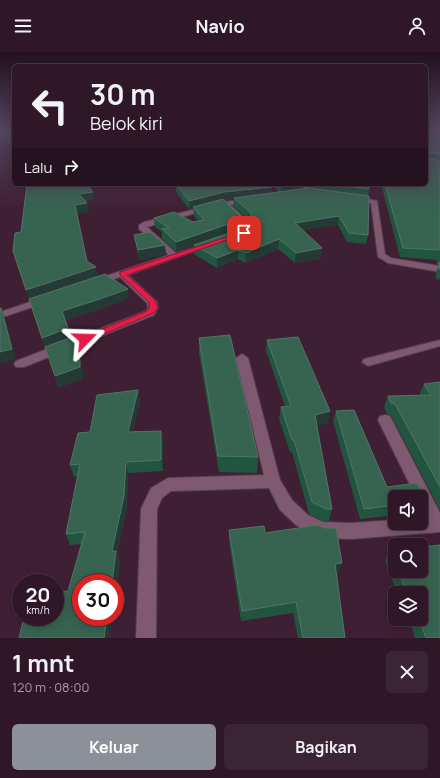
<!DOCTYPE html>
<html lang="id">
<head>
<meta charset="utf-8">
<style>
	body { margin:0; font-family:Manrope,sans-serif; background:#3b2433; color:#f1f3f6; height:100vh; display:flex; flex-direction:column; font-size:15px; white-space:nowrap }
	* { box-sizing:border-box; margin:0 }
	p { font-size:13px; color:#a79fa7 }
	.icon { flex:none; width:22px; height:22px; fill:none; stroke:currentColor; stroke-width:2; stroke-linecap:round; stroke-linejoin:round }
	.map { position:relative; height:586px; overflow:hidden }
	.side { display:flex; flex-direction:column; background:#2f1727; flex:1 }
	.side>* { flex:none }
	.top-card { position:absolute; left:12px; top:12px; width:416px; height:122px; border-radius:6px; box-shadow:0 2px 10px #0003,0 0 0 1px #4a3644; background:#2f1727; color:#f1f3f6; overflow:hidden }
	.fabs { position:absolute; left:388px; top:438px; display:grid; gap:8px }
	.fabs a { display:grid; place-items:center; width:40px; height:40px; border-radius:6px; background:#2f1727; box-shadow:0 2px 10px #0003,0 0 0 1px #4a3644; font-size:20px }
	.speed { position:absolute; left:12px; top:522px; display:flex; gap:8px; font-size:20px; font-weight:700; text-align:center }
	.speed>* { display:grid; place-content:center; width:52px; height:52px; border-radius:50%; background:#2f1727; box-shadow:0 2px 10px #0003,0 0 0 1px #4a3644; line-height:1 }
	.speed small { font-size:10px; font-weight:400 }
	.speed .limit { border:6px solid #d22; background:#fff; color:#111 }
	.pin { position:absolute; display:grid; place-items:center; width:34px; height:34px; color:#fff; margin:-17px; border-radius:8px; box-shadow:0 2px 6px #0006 }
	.me { position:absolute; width:44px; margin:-22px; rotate:68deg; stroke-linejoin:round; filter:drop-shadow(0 0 3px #0008) }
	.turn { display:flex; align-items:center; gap:14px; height:84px; padding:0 12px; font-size:18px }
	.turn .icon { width:52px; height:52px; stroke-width:2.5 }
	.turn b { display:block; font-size:28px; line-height:34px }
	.then { display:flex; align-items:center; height:38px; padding:0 12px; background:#0003; gap:8px; font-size:15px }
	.round { display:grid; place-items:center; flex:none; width:42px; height:42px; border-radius:6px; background:#3b2433 }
	.head { display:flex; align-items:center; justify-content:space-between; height:68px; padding:0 12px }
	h1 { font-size:24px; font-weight:700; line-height:30px }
	.button { display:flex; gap:8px; margin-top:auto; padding:8px 12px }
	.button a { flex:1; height:46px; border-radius:6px; background:#8c9099; color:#fff; font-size:16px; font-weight:700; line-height:46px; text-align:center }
	.button a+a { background:#3b2433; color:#f1f3f6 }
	header { display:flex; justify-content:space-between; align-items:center; height:52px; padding:0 12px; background:#2f1727; font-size:18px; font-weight:700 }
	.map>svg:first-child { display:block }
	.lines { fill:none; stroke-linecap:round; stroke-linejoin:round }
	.minor-casing { stroke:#573c4e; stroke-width:2 }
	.minor { fill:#7e5970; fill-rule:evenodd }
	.wall { fill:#225540; fill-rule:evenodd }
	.shaded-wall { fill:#253a34 }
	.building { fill:#376351; stroke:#537467 }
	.route { fill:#e11d48; stroke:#92132f }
</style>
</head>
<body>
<header><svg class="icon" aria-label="menu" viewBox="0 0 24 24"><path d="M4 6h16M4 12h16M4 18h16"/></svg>Navio<svg class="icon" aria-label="person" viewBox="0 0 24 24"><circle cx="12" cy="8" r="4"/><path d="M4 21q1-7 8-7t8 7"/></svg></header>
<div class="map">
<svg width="440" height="586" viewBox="0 0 440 586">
	<rect width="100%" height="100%" fill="#3f1f34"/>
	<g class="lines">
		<defs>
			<g id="minor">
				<path d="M 304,132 L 310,132 L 310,141 L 296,145 L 296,143 L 304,140 Z"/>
				<path d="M 355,144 L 377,149 L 385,202 L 391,206 L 440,214 L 440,220 L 388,211 L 378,205 L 371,151 L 353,147 L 353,145 Z"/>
				<path d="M 247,147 L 249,148 L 249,150 L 230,153 L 249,170 L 252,177 L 240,185 L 234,185 L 234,181 L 244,176 L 243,173 L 221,152 L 224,150 Z"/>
				<path d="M 208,154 L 210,155 L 210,157 L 147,175 L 176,201 L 208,191 L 212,193 L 128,223 L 157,250 L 158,256 L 154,263 L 24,315 L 16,315 L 14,312 L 16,309 L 146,259 L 148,256 L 147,251 L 120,225 L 97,233 L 92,230 L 94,228 L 169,203 L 139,177 L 139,173 L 144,170 Z"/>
				<path d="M 45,245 L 50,248 L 48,250 L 0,266 L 0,260 Z"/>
				<path d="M 440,288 L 440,294 L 368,314 L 362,310 L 364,307 Z"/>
				<path d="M 242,302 L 248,306 L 280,428 L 292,448 L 308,463 L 323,470 L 351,471 L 395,468 L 395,471 L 421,471 L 421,466 L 426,466 L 421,456 L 421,445 L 416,445 L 378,368 L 380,364 L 385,363 L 390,364 L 440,461 L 440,480 L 351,487 L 322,486 L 296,473 L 280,458 L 269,436 L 171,439 L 162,446 L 157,457 L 156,586 L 136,586 L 141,457 L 151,436 L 168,426 L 264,423 L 236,306 Z"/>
			</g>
		</defs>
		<use href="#minor" class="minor-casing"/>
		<use href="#minor" class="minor"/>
	</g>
	<g class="wall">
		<path d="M 0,76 L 14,76 L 14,92 L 0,90 Z"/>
		<path d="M 426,76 L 440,76 L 440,228 L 436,227 L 436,221 L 439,213 L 437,212 L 437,208 L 400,205 L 381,132 L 426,132 Z"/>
		<path d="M 176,132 L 272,135 L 271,141 L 279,140 L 272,132 L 303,132 L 303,137 L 311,137 L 310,132 L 369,132 L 369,137 L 368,144 L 368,183 L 366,192 L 347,190 L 338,173 L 303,178 L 322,196 L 321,206 L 295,211 L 278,197 L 245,211 L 238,207 L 217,216 L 194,202 L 194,193 L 176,199 L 162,187 L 162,180 L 155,175 L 154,166 L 193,170 L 198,169 L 194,164 L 193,156 L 189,157 L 176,140 ZM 234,147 L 233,154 L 250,169 L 251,172 L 248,175 L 212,187 L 242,176 L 224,148 Z"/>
		<path d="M 134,183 L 166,202 L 139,208 Z"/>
		<path d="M 199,286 L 258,405 L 257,421 L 219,420 L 199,302 Z"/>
		<path d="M 267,288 L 330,359 L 327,371 L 317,374 L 332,457 L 329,469 L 323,469 L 309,462 L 292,400 L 290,400 L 279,367 L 281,355 L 285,354 L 266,299 Z"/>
		<path d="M 440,330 L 440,458 L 391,363 L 387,362 L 384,355 L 388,344 L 420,344 L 419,343 L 424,332 Z"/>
		<path d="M 138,338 L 140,350 L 133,379 L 161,379 L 163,390 L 163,419 L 128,421 L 127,455 L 117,501 L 120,510 L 115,544 L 115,531 L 81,531 L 81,565 L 112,565 L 109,586 L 19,586 L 24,565 L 55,565 L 55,540 L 68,539 L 81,492 L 70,493 L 66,482 L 77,424 L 74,425 L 70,413 L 78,381 L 90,380 L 97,343 Z"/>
		<path d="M 354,358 L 387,435 L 417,431 L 419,436 L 424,436 L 426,449 L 421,459 L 421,445 L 395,445 L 395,463 L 360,467 L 333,369 L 336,359 Z"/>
		<path d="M 229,478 L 265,481 L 338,522 L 337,522 L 345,586 L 298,586 L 293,561 L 241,569 L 229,489 Z"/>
		<path d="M 395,497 L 395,519 L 421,519 L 440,586 L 415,586 L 409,567 L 421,567 L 421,541 L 397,541 L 385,509 L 390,498 Z"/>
	</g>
	<g class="shaded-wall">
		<path d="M 292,132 L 303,132 L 302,139 L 281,141 L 281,133 Z"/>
		<path d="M 272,135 L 271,143 L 234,146 L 234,147 L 224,149 L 193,155 L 193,156 L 189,157 L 189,149 L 224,140 Z"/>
		<path d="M 93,140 L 94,148 L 81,150 L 79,142 Z"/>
		<path d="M 87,151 L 89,160 L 77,162 L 75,153 Z"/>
		<path d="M 339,164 L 338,173 L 294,180 L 295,171 Z"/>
		<path d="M 243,167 L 242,176 L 176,199 L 176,190 Z"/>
		<path d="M 279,187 L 278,197 L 245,211 L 246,201 Z"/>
		<path d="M 165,193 L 166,202 L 139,208 L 138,198 Z"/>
		<path d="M 322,196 L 321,206 L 295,211 L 296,201 Z"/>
		<path d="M 238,198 L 238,207 L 217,216 L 217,206 Z"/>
		<path d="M 96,215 L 98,225 L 30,248 L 26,238 Z"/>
		<path d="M 128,237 L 129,247 L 99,258 L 65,269 L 62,259 Z"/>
		<path d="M 1,256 L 5,266 L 16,307 L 0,312 Z"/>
		<path d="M 68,276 L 71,286 L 45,296 L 42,286 Z"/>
		<path d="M 80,308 L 83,320 L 83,327 L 58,336 L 55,324 Z"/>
		<path d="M 138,338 L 140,350 L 130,391 L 128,380 Z"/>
		<path d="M 330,359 L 327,371 L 313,375 L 315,363 Z"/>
		<path d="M 161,379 L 163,390 L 163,419 L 161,408 Z"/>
		<path d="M 126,410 L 128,421 L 127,455 L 117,501 L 120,510 L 115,544 L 115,531 L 112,531 L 112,499 Z"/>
		<path d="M 342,511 L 338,522 L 332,523 L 335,512 Z"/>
		<path d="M 107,565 L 112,565 L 109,586 L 104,586 Z"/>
	</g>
	<g class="building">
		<path d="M 0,76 L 14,76 L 14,85 L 0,83 Z"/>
		<path d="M 426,76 L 440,76 L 440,102 L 428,100 L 426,106 L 440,109 L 440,198 L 403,196 L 385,132 L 426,132 Z"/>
		<path d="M 27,132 L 87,132 L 93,140 L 79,142 L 87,151 L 75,153 L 87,209 L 96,215 L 26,238 L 13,199 L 15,181 L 21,180 Z"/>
		<path d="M 176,132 L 269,132 L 272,135 L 224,140 L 189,149 Z"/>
		<path d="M 280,132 L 292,132 L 281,133 Z"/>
		<path d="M 330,132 L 369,132 L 369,137 Z"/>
		<path d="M 308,136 L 369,144 L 368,183 L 349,181 L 339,164 L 295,171 L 322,196 L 296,201 L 279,187 L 246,201 L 238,198 L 217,206 L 194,193 L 248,175 L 254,169 L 250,160 L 234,146 Z"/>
		<path d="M 223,147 L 243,167 L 176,190 L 162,177 L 169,176 L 154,166 L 174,160 L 193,170 L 204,168 L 193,155 Z"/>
		<path d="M 150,180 L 165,193 L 138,198 L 134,183 Z"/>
		<rect x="439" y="211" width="1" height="6"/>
		<path d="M 105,222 L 128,237 L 97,248 L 62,259 L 68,276 L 42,286 L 29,247 Z"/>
		<path d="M 0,256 L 1,256 L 12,297 L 0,300 Z"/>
		<path d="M 230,283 L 258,405 L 218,404 L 199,286 Z"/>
		<path d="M 72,285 L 80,308 L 80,315 L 55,324 L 45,295 Z"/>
		<path d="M 298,285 L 330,359 L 315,363 L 332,457 L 326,457 L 312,450 L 294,388 L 292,388 L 281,355 L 291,354 L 267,288 Z"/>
		<path d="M 440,330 L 440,435 L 395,352 L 391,351 L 388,344 L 431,343 L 424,332 Z"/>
		<path d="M 138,338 L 128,380 L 161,379 L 161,408 L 126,410 L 124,444 L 112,499 L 116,499 L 112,531 L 81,531 L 81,565 L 107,565 L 104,586 L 19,586 L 24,565 L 55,565 L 55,540 L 68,539 L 85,480 L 66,482 L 80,412 L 70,413 L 78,381 L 90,380 L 97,343 Z"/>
		<path d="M 354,358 L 387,435 L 417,431 L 419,436 L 424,436 L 426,449 L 421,450 L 421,445 L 395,445 L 395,453 L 364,457 L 336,359 Z"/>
		<path d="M 318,473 L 325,476 L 336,476 L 342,511 L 335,512 L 345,586 L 303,586 L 296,550 L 242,559 L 229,478 L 264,474 L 265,481 Z"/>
		<path d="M 440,493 L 440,586 L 426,586 L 419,567 L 421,567 L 421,541 L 407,541 L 398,519 L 421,519 L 421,495 Z"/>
		<path d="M 395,497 L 395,511 L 390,498 Z"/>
	</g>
	<linearGradient id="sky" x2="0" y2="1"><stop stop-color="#23111d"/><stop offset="0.48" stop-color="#52425c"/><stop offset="1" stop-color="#52425c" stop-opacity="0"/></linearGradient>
	<rect width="440" height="158" fill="url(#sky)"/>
	<path class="route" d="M 242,180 L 247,181 L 127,223 L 155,248 L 158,256 L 154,261 L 88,289 L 82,289 L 82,285 L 147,259 L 149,256 L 149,250 L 120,223 L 120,220 Z"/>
</svg>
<div class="fabs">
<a><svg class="icon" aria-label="sound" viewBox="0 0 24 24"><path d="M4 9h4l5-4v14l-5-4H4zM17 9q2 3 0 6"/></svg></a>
<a><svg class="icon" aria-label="search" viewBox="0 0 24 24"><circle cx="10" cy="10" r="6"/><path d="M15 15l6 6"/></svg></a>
<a><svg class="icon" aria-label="layers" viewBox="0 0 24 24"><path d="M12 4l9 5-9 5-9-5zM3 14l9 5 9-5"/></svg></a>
</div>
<div class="speed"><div>20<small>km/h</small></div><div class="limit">30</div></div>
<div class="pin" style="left:244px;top:181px;background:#d93025"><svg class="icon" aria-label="arrive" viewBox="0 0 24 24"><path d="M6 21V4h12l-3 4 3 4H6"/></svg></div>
<svg class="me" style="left:85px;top:287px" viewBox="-20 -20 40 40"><path d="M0-17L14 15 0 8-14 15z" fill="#e11d48" stroke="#fff" stroke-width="4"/></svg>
<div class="top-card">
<div class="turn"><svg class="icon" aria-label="left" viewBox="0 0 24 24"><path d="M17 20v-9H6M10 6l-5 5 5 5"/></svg><div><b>30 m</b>Belok kiri</div></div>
<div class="then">Lalu<svg class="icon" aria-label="right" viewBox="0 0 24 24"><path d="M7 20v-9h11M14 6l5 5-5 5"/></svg></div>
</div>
</div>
<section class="side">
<div class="head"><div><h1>1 mnt</h1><p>120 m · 08:00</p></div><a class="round"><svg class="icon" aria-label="close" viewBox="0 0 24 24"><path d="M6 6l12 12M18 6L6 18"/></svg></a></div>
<div class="button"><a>Keluar</a><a>Bagikan</a></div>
</section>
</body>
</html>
